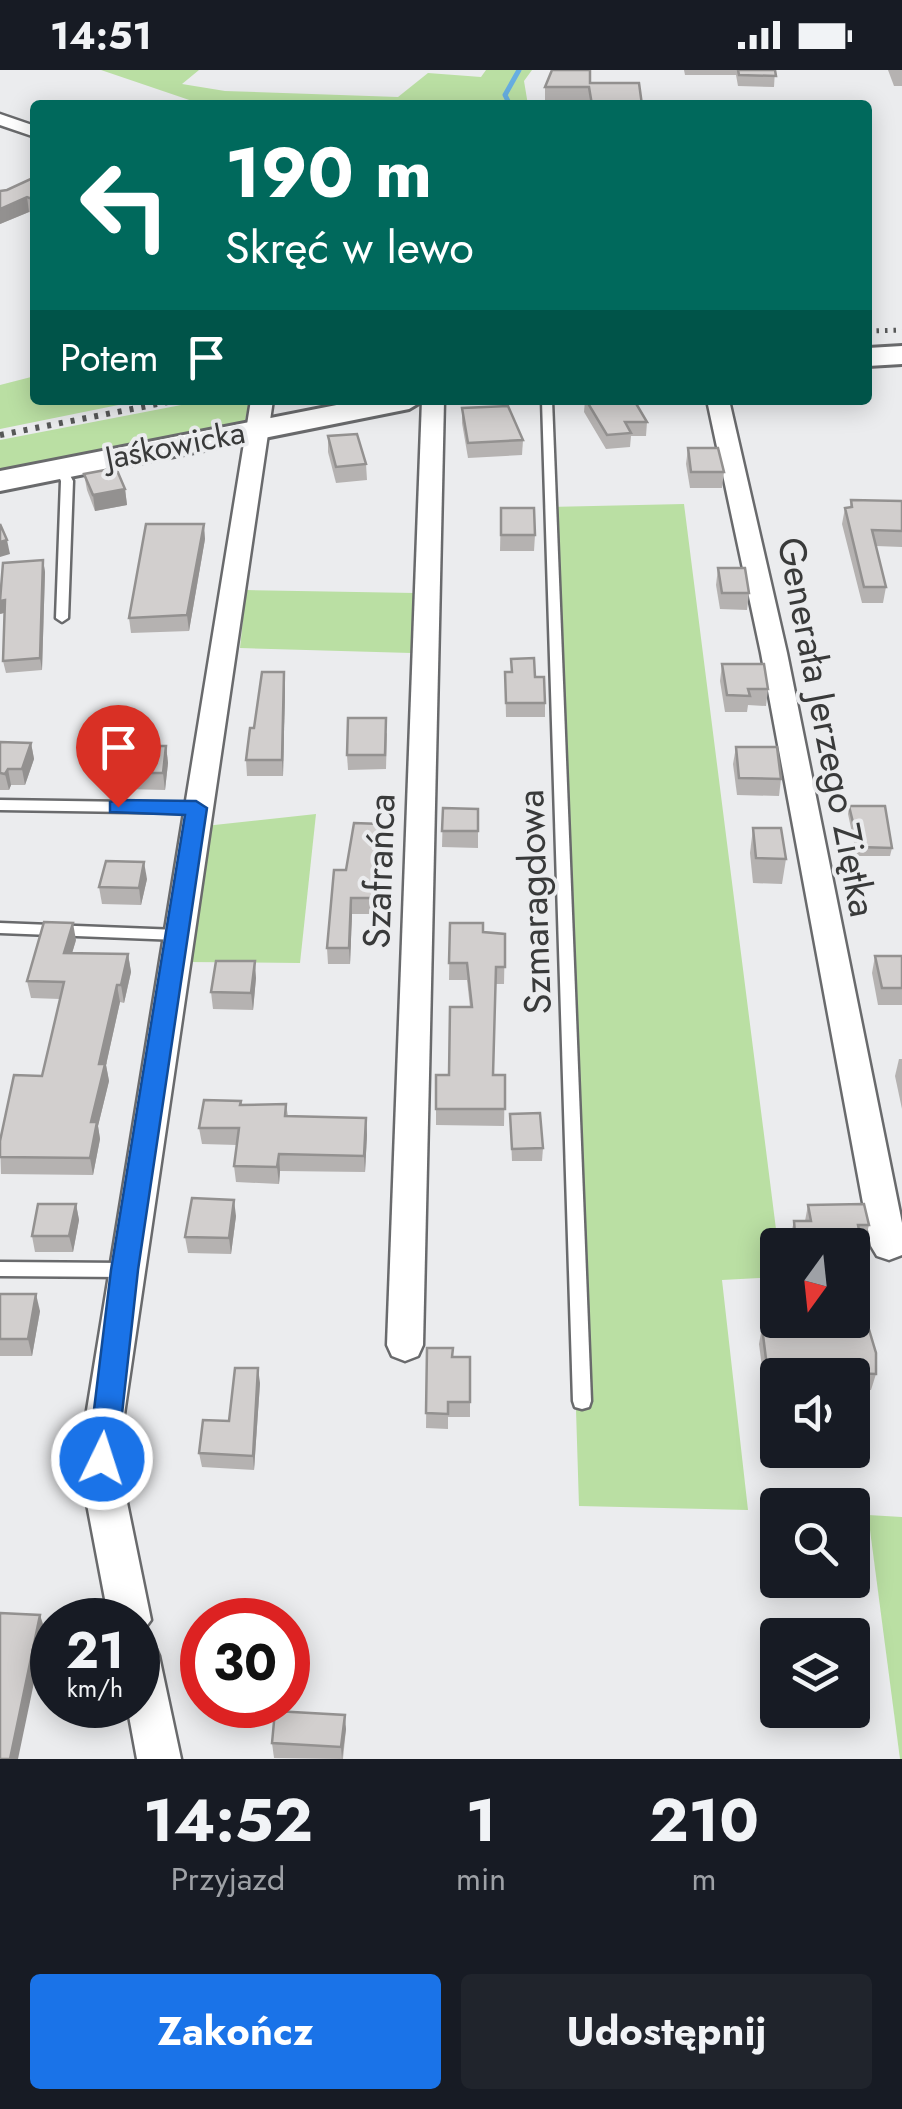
<!DOCTYPE html>
<html lang="pl">
<head>
<meta charset="utf-8">
<style>
	body { margin:0; font-family:Jost,sans-serif; background:#20242c; color:#f1f3f6; height:100vh; display:flex; flex-direction:column; font-size:38px; white-space:nowrap }
	* { box-sizing:border-box; margin:0 }
	p { font-size:32px; color:#9ea1a6 }
	.icon { flex:none; width:55px; height:55px; fill:none; stroke:currentColor; stroke-width:2; stroke-linecap:round; stroke-linejoin:round }
	.map { position:relative; height:1689px; overflow:hidden }
	.side { display:flex; flex-direction:column; background:#171b24; flex:1 }
	.side>* { flex:none }
	.banner { position:absolute; left:30px; top:30px; width:842px; height:305px; border-radius:10px; box-shadow:0 5px 25px #0003; background:#00695c; color:#fff; overflow:hidden }
	.needle { width:65px; rotate:195deg }
	.buttons { position:absolute; left:760px; top:1158px; display:grid; gap:20px }
	.buttons a { display:grid; place-items:center; width:110px; height:110px; border-radius:10px; background:#171b24; box-shadow:0 5px 25px #0003; font-size:50px }
	.speed { position:absolute; left:30px; top:1528px; display:flex; gap:20px; font-size:50px; font-weight:700; text-align:center }
	.speed>* { display:grid; place-content:center; width:130px; height:130px; border-radius:50%; background:#171b24; box-shadow:0 5px 25px #0003; line-height:1 }
	.speed small { font-size:25px; font-weight:400 }
	.speed .limit { border:15px solid #d22; background:#fff; color:#111 }
	.pin { position:absolute; display:grid; place-items:center; width:85px; height:85px; color:#fff; margin:-102px -42px; border-radius:50% 50% 50% 0; rotate:-45deg; box-shadow:0 0 10px #0007 }
	.pin .icon { rotate:45deg }
	.me { position:absolute; width:110px; margin:-55px; rotate:4deg; stroke-linejoin:round; filter:drop-shadow(0 0 8px #0008) }
	.turn { display:flex; align-items:center; gap:35px; height:210px; padding:0 30px; font-size:45px }
	.turn .icon { width:130px; height:130px; stroke-width:2.5 }
	.turn b { display:block; font-size:70px; line-height:85px }
	.then { display:flex; align-items:center; height:95px; padding:0 30px; background:#0003; gap:20px; font-size:38px }
	.eta { display:flex; justify-content:space-evenly; align-items:center; height:170px; text-align:center }
	.eta b { font-size:60px; font-weight:700; line-height:70px }
	.cta { display:flex; gap:20px; margin-top:auto; padding:20px 30px }
	.cta a { flex:1; height:115px; border-radius:10px; background:#1a73e8; color:#fff; font-size:40px; font-weight:700; line-height:115px; text-align:center }
	.cta a+a { background:#20242c; color:#f1f3f6 }
	.status { display:flex; justify-content:space-between; align-items:center; height:70px; padding:0 50px; background:#171b24; direction:ltr }
	.status svg { height:28px; fill:currentColor }
	.map>svg:first-child { display:block }
	.green { fill:#badfa3 }
	.lines { fill:none; stroke-linecap:round; stroke-linejoin:round }
	.stream { stroke:#67aee1; stroke-width:5 }
	.lane-casing { stroke:#696a6c; stroke-width:5 }
	.street-casing { stroke:#696a6c; stroke-width:5 }
	.secondary-casing { stroke:#696a6c; stroke-width:6 }
	.lane { fill:#fff; fill-rule:evenodd }
	.street { fill:#fff; fill-rule:evenodd }
	.secondary { fill:#fff; fill-rule:evenodd }
	.rail-far1 { stroke:#575858; stroke-width:5; stroke-dasharray:2.5 6; stroke-linecap:butt }
	.rail { stroke:#575858; stroke-width:6; stroke-dasharray:4 8; stroke-linecap:butt }
	.wall { fill:#b5b2b1 }
	.shaded-wall { fill:#939190 }
	.building { fill:#d2cfce; stroke:#939190; stroke-width:2.5 }
	.route { fill:#1a73e8; stroke:#114b97; stroke-width:2.5 }
	.labels { text-anchor:middle; stroke-width:8; stroke-linejoin:round; paint-order:stroke }
	.far-street-label { font-size:32px; fill:#393a3a; stroke:#ebecee }
	.street-label { font-size:38px; fill:#393a3a; stroke:#ebecee }
</style>
</head>
<body>
<div class="status"><b>14:51</b><svg viewBox="0 0 49 12"><path d="M0 12V9h3v3zM5 12V6h3v6zM10 12V3h3v9zM15 12V0h3v12zM26 1h20v11H26zM47 4h2v5h-2z"/></svg></div>
<div class="map">
<svg width="902" height="1689" viewBox="0 0 902 1689">
	<rect width="100%" height="100%" fill="#ebecee"/>
	<g class="green">
		<path d="M 101,0 L 199,0 L 182,14 L 225,21 L 398,27 L 428,3 L 481,7 L 486,0 L 532,0 L 524,11 L 528,35 L 204,35 Z"/>
		<path d="M 35,306 L 35,330 L 143,330 L 0,359 L 0,315 Z"/>
		<path d="M 207,330 L 250,330 L 245,350 L 234,357 L 0,407 L 0,370 Z"/>
		<path d="M 684,434 L 778,1175 L 777,1207 L 722,1210 L 748,1440 L 579,1436 L 548,437 Z"/>
		<path d="M 246,520 L 415,523 L 411,583 L 240,578 Z"/>
		<path d="M 316,744 L 300,893 L 186,892 L 205,756 Z"/>
		<path d="M 868,1445 L 902,1447 L 902,1689 L 900,1689 Z"/>
	</g>
	<g class="lines">
		<path class="stream" d="M 510,35 L 505,25 L 519,0"/>
		<defs>
			<g id="lane">
				<path d="M 542,330 L 552,330 L 591,1331 L 589,1337 L 582,1339 L 575,1337 L 573,1331 Z"/>
				<path d="M 61,395 L 65,396 L 73,411 L 68,548 L 62,552 L 56,548 L 61,411 L 55,398 Z"/>
				<path d="M 0,730 L 197,733 L 204,738 L 197,743 L 0,740 Z"/>
				<path d="M 0,853 L 178,860 L 186,865 L 178,870 L 0,863 Z"/>
				<path d="M 0,1192 L 125,1193 L 131,1195 L 134,1200 L 131,1205 L 125,1207 L 0,1206 Z"/>
			</g>
			<g id="street">
				<path d="M 0,44 L 35,56 L 35,67 L 0,55 Z"/>
				<path d="M 251,330 L 273,330 L 121,1365 L 123,1413 L 151,1550 L 139,1566 L 153,1572 L 159,1586 L 181,1689 L 137,1689 L 127,1635 L 138,1635 L 138,1550 L 109,1550 L 83,1413 L 83,1365 Z"/>
				<path d="M 422,330 L 444,330 L 423,1275 L 418,1286 L 405,1291 L 392,1286 L 387,1275 Z"/>
				<path d="M 707,330 L 729,330 L 787,583 L 902,1153 L 902,1185 L 889,1190 L 877,1186 L 871,1176 L 761,583 Z"/>
			</g>
			<g id="secondary">
				<path d="M 902,276 L 902,294 L 868,296 L 868,278 Z"/>
				<path d="M 362,330 L 424,330 L 409,339 L 0,421 L 0,401 Z"/>
			</g>
		</defs>
		<use href="#lane" class="lane-casing"/>
		<use href="#street" class="street-casing"/>
		<use href="#secondary" class="secondary-casing"/>
		<use href="#lane" class="lane"/>
		<use href="#street" class="street"/>
		<use href="#secondary" class="secondary"/>
		<path class="rail-far1" d="M 868,261 L 902,260"/>
		<path class="rail" d="M 0,365 L 178,330"/>
	</g>
	<g class="wall">
		<path d="M 684,0 L 775,0 L 774,17 L 738,16 L 736,5 L 685,5 Z"/>
		<path d="M 888,0 L 902,0 L 902,16 L 894,16 Z"/>
		<path d="M 590,13 L 642,35 L 589,35 L 589,31 L 545,30 L 545,17 Z"/>
		<path d="M 35,107 L 35,144 L 29,142 L 0,154 L 0,121 L 7,120 Z"/>
		<path d="M 585,330 L 634,330 L 647,352 L 646,366 L 631,366 L 630,377 L 606,379 L 584,342 Z"/>
		<path d="M 462,338 L 523,370 L 522,385 L 468,388 L 462,353 Z"/>
		<path d="M 328,366 L 366,394 L 367,410 L 336,413 L 328,382 Z"/>
		<path d="M 688,378 L 724,402 L 722,418 L 690,418 L 686,394 Z"/>
		<path d="M 84,404 L 125,419 L 127,435 L 95,441 L 87,420 Z"/>
		<path d="M 851,430 L 902,431 L 902,477 L 876,476 L 886,517 L 883,533 L 862,533 L 842,454 L 845,438 L 850,438 Z"/>
		<path d="M 501,438 L 535,465 L 534,481 L 500,481 Z"/>
		<path d="M 205,469 L 189,561 L 131,563 L 129,548 Z"/>
		<path d="M 43,490 L 45,502 L 42,600 L 6,603 L 3,591 L 4,543 L 0,544 Z"/>
		<path d="M 718,498 L 749,523 L 747,540 L 720,539 L 716,515 Z"/>
		<path d="M 511,589 L 535,607 L 545,633 L 545,647 L 506,647 L 505,602 L 511,602 Z"/>
		<path d="M 722,594 L 768,619 L 766,636 L 748,635 L 747,642 L 725,642 L 720,611 Z"/>
		<path d="M 285,618 L 283,706 L 247,706 L 246,690 Z"/>
		<path d="M 387,663 L 386,699 L 348,700 L 347,685 Z"/>
		<path d="M 0,672 L 31,673 L 34,689 L 25,715 L 11,715 L 9,720 L 0,720 Z"/>
		<path d="M 166,676 L 168,693 L 165,720 L 125,719 L 122,703 Z"/>
		<path d="M 736,677 L 781,709 L 779,726 L 737,725 L 733,694 Z"/>
		<path d="M 849,736 L 892,778 L 890,786 L 857,786 L 848,744 Z"/>
		<path d="M 443,738 L 478,739 L 478,778 L 442,777 Z"/>
		<path d="M 753,758 L 786,789 L 782,814 L 753,813 L 750,783 Z"/>
		<path d="M 382,770 L 376,844 L 352,844 L 350,894 L 328,894 L 327,878 L 346,800 Z"/>
		<path d="M 147,809 L 141,835 L 102,834 L 99,817 Z"/>
		<path d="M 450,853 L 483,862 L 505,864 L 504,914 L 495,914 L 493,1005 L 505,1005 L 504,1056 L 436,1055 L 436,1005 L 449,1005 L 470,937 L 467,910 L 449,910 Z"/>
		<path d="M 76,870 L 72,883 L 128,884 L 131,902 L 124,933 L 120,932 L 106,995 L 109,1011 L 98,1056 L 100,1069 L 93,1105 L 1,1104 L 0,1071 L 42,1006 L 60,929 L 31,928 L 27,911 Z"/>
		<path d="M 875,886 L 902,886 L 902,935 L 878,935 L 872,903 Z"/>
		<path d="M 256,908 L 253,940 L 213,939 L 211,922 Z"/>
		<path d="M 899,989 L 902,989 L 902,1039 L 895,1006 Z"/>
		<path d="M 241,1031 L 242,1035 L 286,1034 L 288,1046 L 366,1048 L 367,1065 L 365,1102 L 280,1101 L 279,1114 L 236,1112 L 234,1096 L 237,1075 L 202,1074 L 199,1058 Z"/>
		<path d="M 510,1044 L 543,1078 L 542,1091 L 512,1091 Z"/>
		<path d="M 76,1134 L 79,1150 L 73,1182 L 35,1182 L 32,1166 Z"/>
		<path d="M 808,1135 L 869,1155 L 865,1171 L 862,1172 L 858,1191 L 852,1191 L 852,1175 L 791,1175 L 790,1168 L 794,1151 L 805,1151 Z"/>
		<path d="M 236,1146 L 231,1184 L 188,1183 L 185,1167 Z"/>
		<path d="M 0,1224 L 40,1241 L 32,1286 L 0,1286 Z"/>
		<path d="M 793,1252 L 876,1304 L 871,1320 L 852,1320 L 852,1305 L 778,1305 L 778,1315 L 764,1313 L 759,1274 L 762,1257 L 792,1257 Z"/>
		<path d="M 427,1278 L 453,1287 L 470,1287 L 470,1347 L 448,1347 L 448,1359 L 426,1358 Z"/>
		<path d="M 260,1313 L 254,1400 L 202,1397 L 199,1383 L 229,1351 Z"/>
		<path d="M 212,1635 L 260,1635 L 213,1641 Z"/>
		<path d="M 346,1659 L 343,1689 L 274,1688 L 272,1673 Z"/>
	</g>
	<g class="shaded-wall">
		<path d="M 27,127 L 29,142 L 0,154 L 0,139 Z"/>
		<path d="M 125,419 L 127,435 L 95,441 L 93,425 Z"/>
		<path d="M 204,454 L 205,469 L 189,561 L 187,545 Z"/>
		<path d="M 7,470 L 10,484 L 0,487 L 0,472 Z"/>
		<path d="M 43,490 L 45,502 L 42,600 L 40,588 Z"/>
		<path d="M 5,530 L 7,542 L 0,544 L 0,531 Z"/>
		<path d="M 284,602 L 285,618 L 283,706 L 282,690 Z"/>
		<path d="M 31,673 L 34,689 L 25,715 L 22,699 Z"/>
		<path d="M 166,676 L 168,693 L 165,720 L 163,703 Z"/>
		<path d="M 8,699 L 11,715 L 9,720 L 5,704 Z"/>
		<path d="M 381,754 L 382,770 L 376,844 L 375,828 Z"/>
		<path d="M 144,792 L 147,809 L 141,835 L 139,818 Z"/>
		<path d="M 351,828 L 352,844 L 350,894 L 349,878 Z"/>
		<path d="M 73,853 L 76,870 L 67,900 L 64,883 Z"/>
		<path d="M 128,884 L 131,902 L 124,933 L 121,915 Z"/>
		<path d="M 255,891 L 256,908 L 253,940 L 251,923 Z"/>
		<path d="M 117,915 L 120,932 L 106,995 L 109,1011 L 98,1056 L 100,1069 L 93,1105 L 90,1088 L 91,1052 L 99,994 Z"/>
		<path d="M 366,1048 L 367,1065 L 365,1102 L 364,1086 Z"/>
		<path d="M 279,1084 L 280,1101 L 279,1114 L 277,1097 Z"/>
		<path d="M 234,1130 L 236,1146 L 231,1184 L 229,1168 Z"/>
		<path d="M 76,1134 L 79,1150 L 73,1182 L 69,1166 Z"/>
		<path d="M 36,1224 L 40,1241 L 32,1286 L 28,1269 Z"/>
		<path d="M 258,1298 L 260,1313 L 254,1400 L 253,1386 Z"/>
		<path d="M 40,1545 L 45,1560 L 18,1689 L 10,1689 Z"/>
		<path d="M 345,1645 L 346,1659 L 342,1689 L 341,1677 Z"/>
	</g>
	<g class="building">
		<path d="M 552,0 L 590,0 L 590,13 L 639,13 L 642,35 L 592,35 L 589,17 L 545,17 Z"/>
		<path d="M 738,0 L 775,0 L 776,6 L 739,5 Z"/>
		<path d="M 35,107 L 35,130 L 27,127 L 0,139 L 0,121 L 7,120 Z"/>
		<path d="M 586,330 L 634,330 L 647,352 L 625,352 L 631,363 L 607,365 Z"/>
		<path d="M 508,336 L 523,370 L 468,373 L 462,338 Z"/>
		<path d="M 357,364 L 366,394 L 336,397 L 328,366 Z"/>
		<path d="M 688,378 L 718,378 L 724,402 L 691,402 Z"/>
		<path d="M 116,398 L 125,419 L 93,425 L 84,404 Z"/>
		<path d="M 851,430 L 902,431 L 902,461 L 872,460 L 886,517 L 864,517 L 845,438 L 852,437 Z"/>
		<path d="M 501,438 L 534,438 L 535,465 L 501,465 Z"/>
		<path d="M 0,454 L 7,470 L 0,472 Z"/>
		<path d="M 146,454 L 204,454 L 187,545 L 129,548 Z"/>
		<path d="M 43,490 L 40,588 L 3,591 L 5,530 L 0,531 L 3,493 Z"/>
		<path d="M 718,498 L 745,498 L 749,523 L 722,523 Z"/>
		<path d="M 534,588 L 535,607 L 544,607 L 545,633 L 506,633 L 505,602 L 512,602 L 511,589 Z"/>
		<path d="M 722,594 L 764,594 L 768,619 L 748,619 L 750,626 L 727,625 Z"/>
		<path d="M 262,602 L 284,602 L 282,690 L 246,690 L 250,658 L 254,658 Z"/>
		<path d="M 348,648 L 386,648 L 385,685 L 347,685 Z"/>
		<path d="M 0,672 L 31,673 L 22,699 L 8,699 L 5,704 L 0,703 Z"/>
		<path d="M 127,676 L 166,676 L 163,703 L 122,703 Z"/>
		<path d="M 736,677 L 777,677 L 781,709 L 739,708 Z"/>
		<path d="M 849,736 L 885,736 L 892,778 L 859,777 Z"/>
		<path d="M 443,738 L 478,739 L 478,761 L 442,761 Z"/>
		<path d="M 354,753 L 381,754 L 375,828 L 351,828 L 349,878 L 327,878 L 334,800 L 346,800 Z"/>
		<path d="M 753,758 L 781,758 L 786,789 L 756,788 Z"/>
		<path d="M 106,791 L 144,792 L 139,818 L 99,817 Z"/>
		<path d="M 44,852 L 73,853 L 64,883 L 128,884 L 121,915 L 117,915 L 99,994 L 105,994 L 91,1052 L 97,1052 L 90,1088 L 0,1087 L 0,1071 L 14,1005 L 42,1006 L 64,912 L 27,911 Z"/>
		<path d="M 450,853 L 483,853 L 483,862 L 505,864 L 505,897 L 496,897 L 493,1005 L 505,1005 L 505,1039 L 436,1039 L 436,1005 L 449,1005 L 450,937 L 472,937 L 467,893 L 449,893 Z"/>
		<path d="M 875,886 L 902,886 L 902,918 L 882,918 Z"/>
		<path d="M 216,891 L 255,891 L 251,923 L 211,922 Z"/>
		<path d="M 204,1030 L 241,1031 L 240,1035 L 286,1034 L 285,1046 L 366,1048 L 364,1086 L 279,1084 L 277,1097 L 234,1096 L 239,1058 L 199,1058 Z"/>
		<path d="M 540,1043 L 543,1078 L 512,1079 L 510,1044 Z"/>
		<path d="M 192,1128 L 234,1130 L 229,1168 L 185,1167 Z"/>
		<path d="M 38,1134 L 76,1134 L 69,1166 L 32,1166 Z"/>
		<path d="M 864,1134 L 869,1155 L 858,1155 L 862,1175 L 796,1175 L 794,1151 L 811,1151 L 808,1135 Z"/>
		<path d="M 0,1224 L 36,1224 L 28,1269 L 0,1269 Z"/>
		<path d="M 793,1252 L 867,1253 L 876,1283 L 876,1304 L 852,1303 L 853,1307 L 852,1305 L 837,1305 L 767,1297 L 762,1257 L 794,1257 Z"/>
		<path d="M 427,1278 L 453,1278 L 452,1287 L 470,1287 L 470,1332 L 448,1332 L 448,1344 L 426,1343 Z"/>
		<path d="M 235,1298 L 258,1298 L 253,1386 L 199,1383 L 203,1350 L 229,1351 Z"/>
		<path d="M 269,1536 L 270,1550 L 207,1550 L 206,1544 Z"/>
		<path d="M 0,1543 L 40,1545 L 10,1689 L 0,1689 Z"/>
		<path d="M 275,1641 L 345,1645 L 341,1677 L 272,1673 Z"/>
	</g>
	<path class="route" d="M 118,730 L 196,731 L 207,738 L 138,1200 L 117,1389 L 113,1399 L 102,1402 L 92,1399 L 88,1389 L 111,1200 L 185,745 L 110,742 L 110,732 Z"/>
	<g class="labels">
		<g class="far-street-label">
			<text transform="translate(175 375) rotate(-11)" y="11">Jaśkowicka</text>
		</g>
		<g class="street-label">
			<text transform="translate(827 657) rotate(79)" y="13">Generała Jerzego Ziętka</text>
			<text transform="translate(379 801) rotate(-88)" y="13">Szafrańca</text>
			<text transform="translate(534 832) rotate(-92)" y="13">Szmaragdowa</text>
		</g>
	</g>
</svg>
<div class="buttons">
<a><svg class="needle" viewBox="-14 -14 28 28"><path d="M0-13l5 13h-10z" fill="#e53935"/><path d="M0 13l5-13h-10z" fill="#9ea1a6"/></svg></a>
<a><svg class="icon" aria-label="sound" viewBox="0 0 24 24"><path d="M4 9h4l5-4v14l-5-4H4zM17 9q2 3 0 6"/></svg></a>
<a><svg class="icon" aria-label="search" viewBox="0 0 24 24"><circle cx="10" cy="10" r="6"/><path d="M15 15l6 6"/></svg></a>
<a><svg class="icon" aria-label="layers" viewBox="0 0 24 24"><path d="M12 4l9 5-9 5-9-5zM3 14l9 5 9-5"/></svg></a>
</div>
<div class="speed"><div>21<small>km/h</small></div><div class="limit">30</div></div>
<div class="pin" style="left:118px;top:737px;background:#d93025"><svg class="icon" aria-label="arrive" viewBox="0 0 24 24"><path d="M6 21V4h12l-3 4 3 4H6"/></svg></div>
<svg class="me" style="left:102px;top:1389px" viewBox="-20 -20 40 40"><circle r="17" fill="#1a73e8" stroke="#fff" stroke-width="3"/><path d="M0-11L8 9 0 5-8 9z" fill="#fff"/></svg>
<div class="banner">
<div class="turn"><svg class="icon" aria-label="left" viewBox="0 0 24 24"><path d="M17 20v-9H6M10 6l-5 5 5 5"/></svg><div><b>190 m</b>Skręć w lewo</div></div>
<div class="then">Potem<svg class="icon" aria-label="arrive" viewBox="0 0 24 24"><path d="M6 21V4h12l-3 4 3 4H6"/></svg></div>
</div>
</div>
<section class="side">
<div class="eta">
<div><b>14:52</b><p>Przyjazd</p></div>
<div><b>1</b><p>min</p></div>
<div><b>210</b><p>m</p></div>
</div>
<div class="cta"><a>Zakończ</a><a>Udostępnij</a></div>
</section>
</body>
</html>
